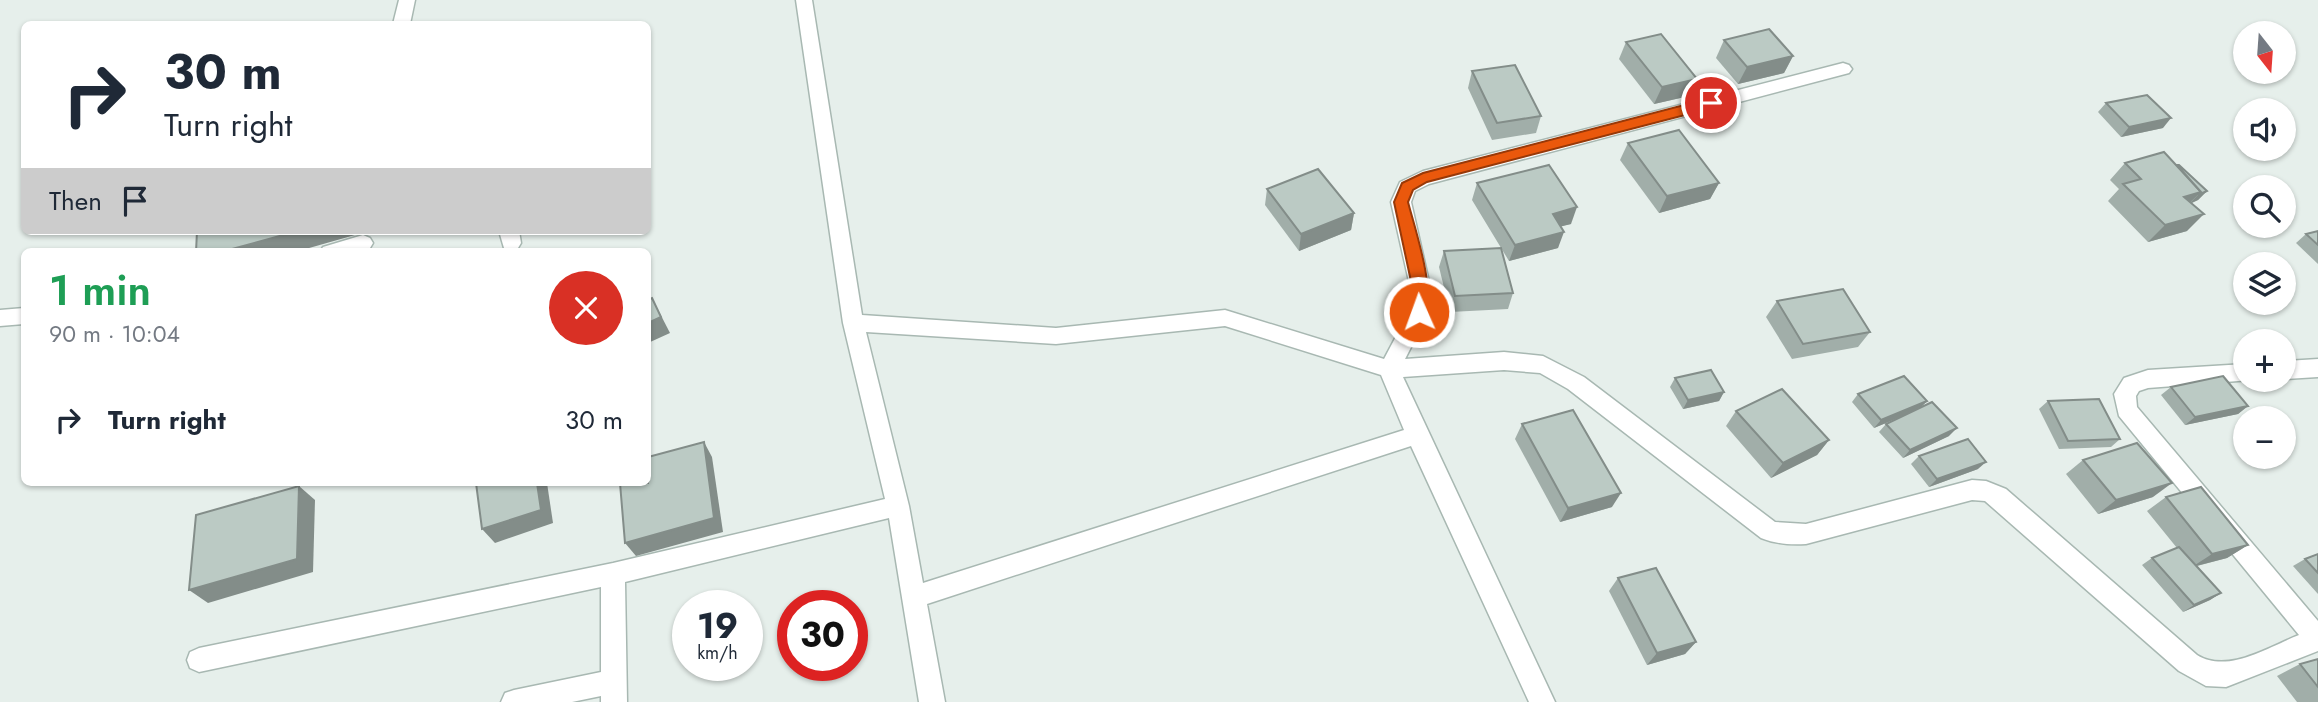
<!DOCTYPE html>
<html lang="en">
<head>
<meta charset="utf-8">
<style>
	body { margin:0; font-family:Jost,sans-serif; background:#f2f2f3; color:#1f2937; height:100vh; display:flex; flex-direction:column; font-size:26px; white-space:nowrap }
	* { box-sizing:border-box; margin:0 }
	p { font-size:23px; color:#747a83 }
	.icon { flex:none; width:38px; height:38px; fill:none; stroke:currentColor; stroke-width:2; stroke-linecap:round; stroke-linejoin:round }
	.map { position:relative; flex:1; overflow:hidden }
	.side { position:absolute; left:21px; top:248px; width:630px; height:238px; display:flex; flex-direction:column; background:#fff; border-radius:10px; box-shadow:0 2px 5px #0004 }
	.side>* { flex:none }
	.banner { position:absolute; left:21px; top:21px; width:630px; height:214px; border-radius:10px; box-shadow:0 2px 5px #0004; background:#fff; color:#1f2937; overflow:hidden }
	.needle { width:46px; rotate:163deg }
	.tools { position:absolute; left:2233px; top:21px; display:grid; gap:14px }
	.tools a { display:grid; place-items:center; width:63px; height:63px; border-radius:50%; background:#fff; box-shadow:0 2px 5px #0004; font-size:35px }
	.speed { position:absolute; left:672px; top:590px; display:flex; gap:14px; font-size:35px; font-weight:700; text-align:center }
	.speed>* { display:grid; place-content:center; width:91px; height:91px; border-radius:50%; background:#fff; box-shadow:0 2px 5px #0004; line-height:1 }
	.speed small { font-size:18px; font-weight:400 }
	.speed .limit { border:10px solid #d22; background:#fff; color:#111 }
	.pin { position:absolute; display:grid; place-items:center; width:60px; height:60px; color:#fff; margin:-30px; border:4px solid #fff; border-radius:50%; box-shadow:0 2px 7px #0007 }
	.me { position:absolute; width:77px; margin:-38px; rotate:358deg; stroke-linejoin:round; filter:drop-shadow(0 0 5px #0008) }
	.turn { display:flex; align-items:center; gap:24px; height:147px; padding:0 28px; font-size:32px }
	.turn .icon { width:91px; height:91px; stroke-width:2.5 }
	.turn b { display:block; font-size:49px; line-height:60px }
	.then { display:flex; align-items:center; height:66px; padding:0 28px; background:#0003; gap:14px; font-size:26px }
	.round { display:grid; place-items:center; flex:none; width:74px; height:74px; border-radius:37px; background:#f2f2f3 }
	.overview { display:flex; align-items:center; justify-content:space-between; height:119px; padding:0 28px }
	h1 { font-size:42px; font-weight:600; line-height:52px; color:#1e9e55 }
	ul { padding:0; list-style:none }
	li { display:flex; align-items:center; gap:21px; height:105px; padding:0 28px }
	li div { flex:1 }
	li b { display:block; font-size:26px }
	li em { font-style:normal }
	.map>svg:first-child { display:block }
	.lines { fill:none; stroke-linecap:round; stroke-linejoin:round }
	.minor-casing { stroke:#a8b8b2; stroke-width:3 }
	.minor { fill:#fff; fill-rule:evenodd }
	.wall { fill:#a1aea9 }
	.shaded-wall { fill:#838d89 }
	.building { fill:#bbcac4; stroke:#838d89; stroke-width:2 }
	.route { fill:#ea580c; stroke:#983908; stroke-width:2 }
</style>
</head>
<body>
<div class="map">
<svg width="2318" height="702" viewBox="0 0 2318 702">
	<rect width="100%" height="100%" fill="#e6efeb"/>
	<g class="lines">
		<defs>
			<g id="minor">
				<path d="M 399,0 L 415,0 L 410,24 L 393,24 Z"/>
				<path d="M 796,0 L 812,0 L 862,315 L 1056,328 L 1225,310 L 1384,359 L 1409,312 L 1410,286 L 1391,202 L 1400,182 L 1423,171 L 1843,63 L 1849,65 L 1852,69 L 1849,73 L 1429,184 L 1415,191 L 1411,202 L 1430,286 L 1429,312 L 1405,359 L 1504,352 L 1543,356 L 1584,377 L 1775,522 L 1806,524 L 1972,480 L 1986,481 L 2006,489 L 2197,655 C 2228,674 2268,647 2299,635 L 2119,416 L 2114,394 L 2124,378 L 2148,370 L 2245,364 L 2245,380 L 2251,380 L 2148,388 L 2139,391 L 2136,396 L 2137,407 L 2318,621 L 2318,651 L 2226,687 L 2206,686 L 2179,671 L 1985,501 L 1972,500 L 1806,544 C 1790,545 1776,544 1761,538 L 1568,389 L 1540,373 L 1504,370 L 1403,377 L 1555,702 L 1529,702 L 1411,446 L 927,604 L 945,702 L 919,702 L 889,518 L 625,582 L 627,702 L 601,702 L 601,696 L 572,702 L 501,702 L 505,693 L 514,690 L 601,672 L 601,587 L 199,672 L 190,668 L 187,660 L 190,652 L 199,648 L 613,563 L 885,499 L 843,323 ZM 1225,326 L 1381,375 L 1404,430 L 923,583 L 909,506 L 866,332 L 1056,344 Z"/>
				<path d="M 499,231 L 519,231 L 521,243 L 518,248 L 511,251 L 504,248 Z"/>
				<path d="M 363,235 L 370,238 L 373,243 L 370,248 L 358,252 L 320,252 L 323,247 Z"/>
				<path d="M 24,308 L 24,324 L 0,326 L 0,310 Z"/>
				<path d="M 2318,359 L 2318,377 L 2284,379 L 2284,361 Z"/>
			</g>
		</defs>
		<use href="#minor" class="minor-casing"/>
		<use href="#minor" class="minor"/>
	</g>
	<g class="wall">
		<path d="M 1724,40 L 1793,56 L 1784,73 L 1738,84 L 1716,58 Z"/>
		<path d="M 1626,42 L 1697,79 L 1689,96 L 1654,104 L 1619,59 Z"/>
		<path d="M 1472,71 L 1541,116 L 1536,133 L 1492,140 L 1468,88 Z"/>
		<path d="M 2106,103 L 2163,128 L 2121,137 L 2098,112 Z"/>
		<path d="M 1628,143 L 1719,183 L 1710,199 L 1659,213 L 1620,160 Z"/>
		<path d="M 2125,163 L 2177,165 L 2207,191 L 2198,200 L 2192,203 L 2187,231 L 2148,242 L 2108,201 L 2119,189 L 2110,180 Z"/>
		<path d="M 1477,183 L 1571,224 L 1561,226 L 1558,248 L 1509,261 L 1472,200 Z"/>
		<path d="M 1267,189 L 1354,213 L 1351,230 L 1299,251 L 1265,205 Z"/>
		<path d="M 2318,231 L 2318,264 L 2296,243 L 2306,234 Z"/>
		<path d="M 1444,251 L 1513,293 L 1508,309 L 1450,312 L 1439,267 Z"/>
		<path d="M 1777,301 L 1870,332 L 1858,347 L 1792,359 L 1766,317 Z"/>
		<path d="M 1675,378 L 1724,392 L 1719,401 L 1683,409 L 1670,387 Z"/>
		<path d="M 2171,387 L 2248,406 L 2238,414 L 2185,425 L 2161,395 Z"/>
		<path d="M 1858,394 L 1927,401 L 1921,408 L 1949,436 L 1903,458 L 1879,432 L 1886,424 L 1898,418 L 1874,428 L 1852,402 Z"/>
		<path d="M 2048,401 L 2120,439 L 2111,447 L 2059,449 L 2039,409 Z"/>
		<path d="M 1736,411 L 1829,440 L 1817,455 L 1771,478 L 1726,426 Z"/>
		<path d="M 1522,424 L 1612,507 L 1560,522 L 1515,439 Z"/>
		<path d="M 1919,456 L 1978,469 L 1929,487 L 1911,464 Z"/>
		<path d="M 2083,460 L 2153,497 L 2098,514 L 2066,474 Z"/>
		<path d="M 2166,497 L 2248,545 L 2227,558 L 2197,566 L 2221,593 L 2210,600 L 2183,612 L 2142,565 L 2152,558 L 2177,548 L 2147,511 Z"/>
		<path d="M 2318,554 L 2318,594 L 2293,566 L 2305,559 Z"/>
		<path d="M 1618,578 L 1696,642 L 1685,654 L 1647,665 L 1609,591 Z"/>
		<path d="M 2318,659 L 2318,702 L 2297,702 L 2277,676 L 2300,664 Z"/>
	</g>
	<g class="shaded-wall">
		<path d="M 1793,56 L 1784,73 L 1738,84 L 1747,67 Z"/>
		<path d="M 1697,79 L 1689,96 L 1654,104 L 1662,87 Z"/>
		<path d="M 2171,118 L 2163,128 L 2121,137 L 2129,127 Z"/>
		<path d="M 1719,183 L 1710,199 L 1659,213 L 1667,196 Z"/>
		<path d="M 2207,191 L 2198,200 L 2189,204 L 2198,195 Z"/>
		<path d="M 2201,192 L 2184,208 L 2184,197 Z"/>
		<path d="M 1577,207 L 1571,224 L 1547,230 L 1553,214 Z"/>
		<path d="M 1354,213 L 1351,230 L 1299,251 L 1301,234 Z"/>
		<path d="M 2204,214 L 2187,231 L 2148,242 L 2165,225 Z"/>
		<path d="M 298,231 L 355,231 L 355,235 L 295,252 L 221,252 Z"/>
		<path d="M 1564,232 L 1558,248 L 1509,261 L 1515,245 Z"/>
		<path d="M 652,298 L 670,333 L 648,343 L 648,323 Z"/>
		<path d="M 1724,392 L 1719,401 L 1683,409 L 1688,400 Z"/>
		<path d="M 1927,401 L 1919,409 L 1874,428 L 1881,420 Z"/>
		<path d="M 2248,406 L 2238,414 L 2185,425 L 2195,417 Z"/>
		<path d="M 1957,428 L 1949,436 L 1903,458 L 1910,450 Z"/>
		<path d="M 1829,440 L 1817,455 L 1771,478 L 1783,463 Z"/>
		<path d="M 704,442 L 712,457 L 723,532 L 636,556 L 625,543 Z"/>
		<path d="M 1986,462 L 1978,469 L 1929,487 L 1937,479 Z"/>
		<path d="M 537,483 L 547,483 L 553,523 L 495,543 L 482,529 Z"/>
		<path d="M 2172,483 L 2153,497 L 2098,514 L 2116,500 Z"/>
		<path d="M 299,486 L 315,500 L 313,572 L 208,603 L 189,590 Z"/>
		<path d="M 1621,493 L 1612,507 L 1560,522 L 1568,508 Z"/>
		<path d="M 2248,545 L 2227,558 L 2192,567 L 2212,554 Z"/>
		<path d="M 2221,593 L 2210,600 L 2183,612 L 2194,605 Z"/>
		<path d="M 1696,642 L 1685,654 L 1647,665 L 1657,653 Z"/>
	</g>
	<g class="building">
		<path d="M 1769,29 L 1793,56 L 1747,67 L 1724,40 Z"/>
		<path d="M 1661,34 L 1697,79 L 1662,87 L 1626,42 Z"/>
		<path d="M 1515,65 L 1541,116 L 1497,123 L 1472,71 Z"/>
		<path d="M 2147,95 L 2171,118 L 2129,127 L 2106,103 Z"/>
		<path d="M 1679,130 L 1719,183 L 1667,196 L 1628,143 Z"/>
		<path d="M 2164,152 L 2201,192 L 2184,197 L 2204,214 L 2165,225 L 2123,184 L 2141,179 L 2125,163 Z"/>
		<path d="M 1549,165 L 1577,207 L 1553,214 L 1564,232 L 1515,245 L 1477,183 Z"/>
		<path d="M 2177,165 L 2179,165 L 2207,191 L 2198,195 L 2201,192 Z"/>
		<path d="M 1318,169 L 1354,213 L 1301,234 L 1267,189 Z"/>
		<path d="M 197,231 L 298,231 L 221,252 L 196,252 Z"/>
		<path d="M 2318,231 L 2318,245 L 2306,234 Z"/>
		<path d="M 1501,248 L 1513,293 L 1455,296 L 1444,251 Z"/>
		<path d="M 1843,289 L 1870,332 L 1803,344 L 1777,301 Z"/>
		<path d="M 652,298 L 661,317 L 648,323 L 648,300 Z"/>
		<path d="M 1711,370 L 1724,392 L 1688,400 L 1675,378 Z"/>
		<path d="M 1904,376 L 1927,401 L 1881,420 L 1858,394 Z"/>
		<path d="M 2223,376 L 2248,406 L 2195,417 L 2171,387 Z"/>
		<path d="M 1782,389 L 1829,440 L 1783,463 L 1736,411 Z"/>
		<path d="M 2099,399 L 2120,439 L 2068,441 L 2048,401 Z"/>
		<path d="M 1932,402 L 1957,428 L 1910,450 L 1886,424 Z"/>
		<path d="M 1573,410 L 1621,493 L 1568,508 L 1522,424 Z"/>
		<path d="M 1968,439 L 1986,462 L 1937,479 L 1919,456 Z"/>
		<path d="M 704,442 L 714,518 L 625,543 L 620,483 L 648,483 L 648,457 Z"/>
		<path d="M 2137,443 L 2172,483 L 2116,500 L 2083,460 Z"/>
		<path d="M 476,483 L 537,483 L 541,510 L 482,529 Z"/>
		<path d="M 299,486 L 297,559 L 189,590 L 196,515 Z"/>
		<path d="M 2201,487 L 2248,545 L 2212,554 L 2166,497 Z"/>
		<path d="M 2179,547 L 2221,593 L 2194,605 L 2152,558 Z"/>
		<path d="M 2318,554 L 2318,573 L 2305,559 Z"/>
		<path d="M 1656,568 L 1696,642 L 1657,653 L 1618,578 Z"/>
		<path d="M 2318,659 L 2318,687 L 2300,664 Z"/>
	</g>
	<path class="route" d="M 1711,98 L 1716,100 L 1716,107 L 1427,182 L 1413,190 L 1408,202 C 1415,229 1436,291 1425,316 L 1414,316 L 1412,286 L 1394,202 L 1402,183 L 1423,173 Z"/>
</svg>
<div class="tools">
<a><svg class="needle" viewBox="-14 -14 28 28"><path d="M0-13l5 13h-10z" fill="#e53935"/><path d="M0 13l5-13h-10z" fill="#747a83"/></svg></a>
<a><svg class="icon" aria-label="sound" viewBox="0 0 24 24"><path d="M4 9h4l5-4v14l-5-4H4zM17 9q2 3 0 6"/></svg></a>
<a><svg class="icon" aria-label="search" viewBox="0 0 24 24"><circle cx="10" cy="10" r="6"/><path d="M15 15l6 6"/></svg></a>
<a><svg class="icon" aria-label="layers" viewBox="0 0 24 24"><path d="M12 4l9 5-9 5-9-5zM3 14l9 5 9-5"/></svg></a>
<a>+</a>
<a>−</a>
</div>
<div class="speed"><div>19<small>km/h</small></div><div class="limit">30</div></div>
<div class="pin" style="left:1711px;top:103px;background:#d93025"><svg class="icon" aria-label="arrive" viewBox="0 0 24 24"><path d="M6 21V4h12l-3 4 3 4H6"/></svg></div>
<svg class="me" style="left:1419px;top:312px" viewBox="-20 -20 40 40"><circle r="17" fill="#ea580c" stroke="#fff" stroke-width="3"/><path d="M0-11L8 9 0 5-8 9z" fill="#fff"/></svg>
<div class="banner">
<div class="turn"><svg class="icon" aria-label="right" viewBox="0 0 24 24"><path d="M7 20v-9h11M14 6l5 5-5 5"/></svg><div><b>30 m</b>Turn right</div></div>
<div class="then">Then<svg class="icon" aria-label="arrive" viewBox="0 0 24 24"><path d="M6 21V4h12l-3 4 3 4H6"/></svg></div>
</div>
<section class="side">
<div class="overview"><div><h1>1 min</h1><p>90 m · 10:04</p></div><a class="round" style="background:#d93025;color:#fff"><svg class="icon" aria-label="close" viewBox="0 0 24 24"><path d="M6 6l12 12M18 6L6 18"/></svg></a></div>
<ul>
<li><svg class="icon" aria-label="right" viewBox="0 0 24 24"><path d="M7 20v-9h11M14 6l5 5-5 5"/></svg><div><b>Turn right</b></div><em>30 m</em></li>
</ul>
</section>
</div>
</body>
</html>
